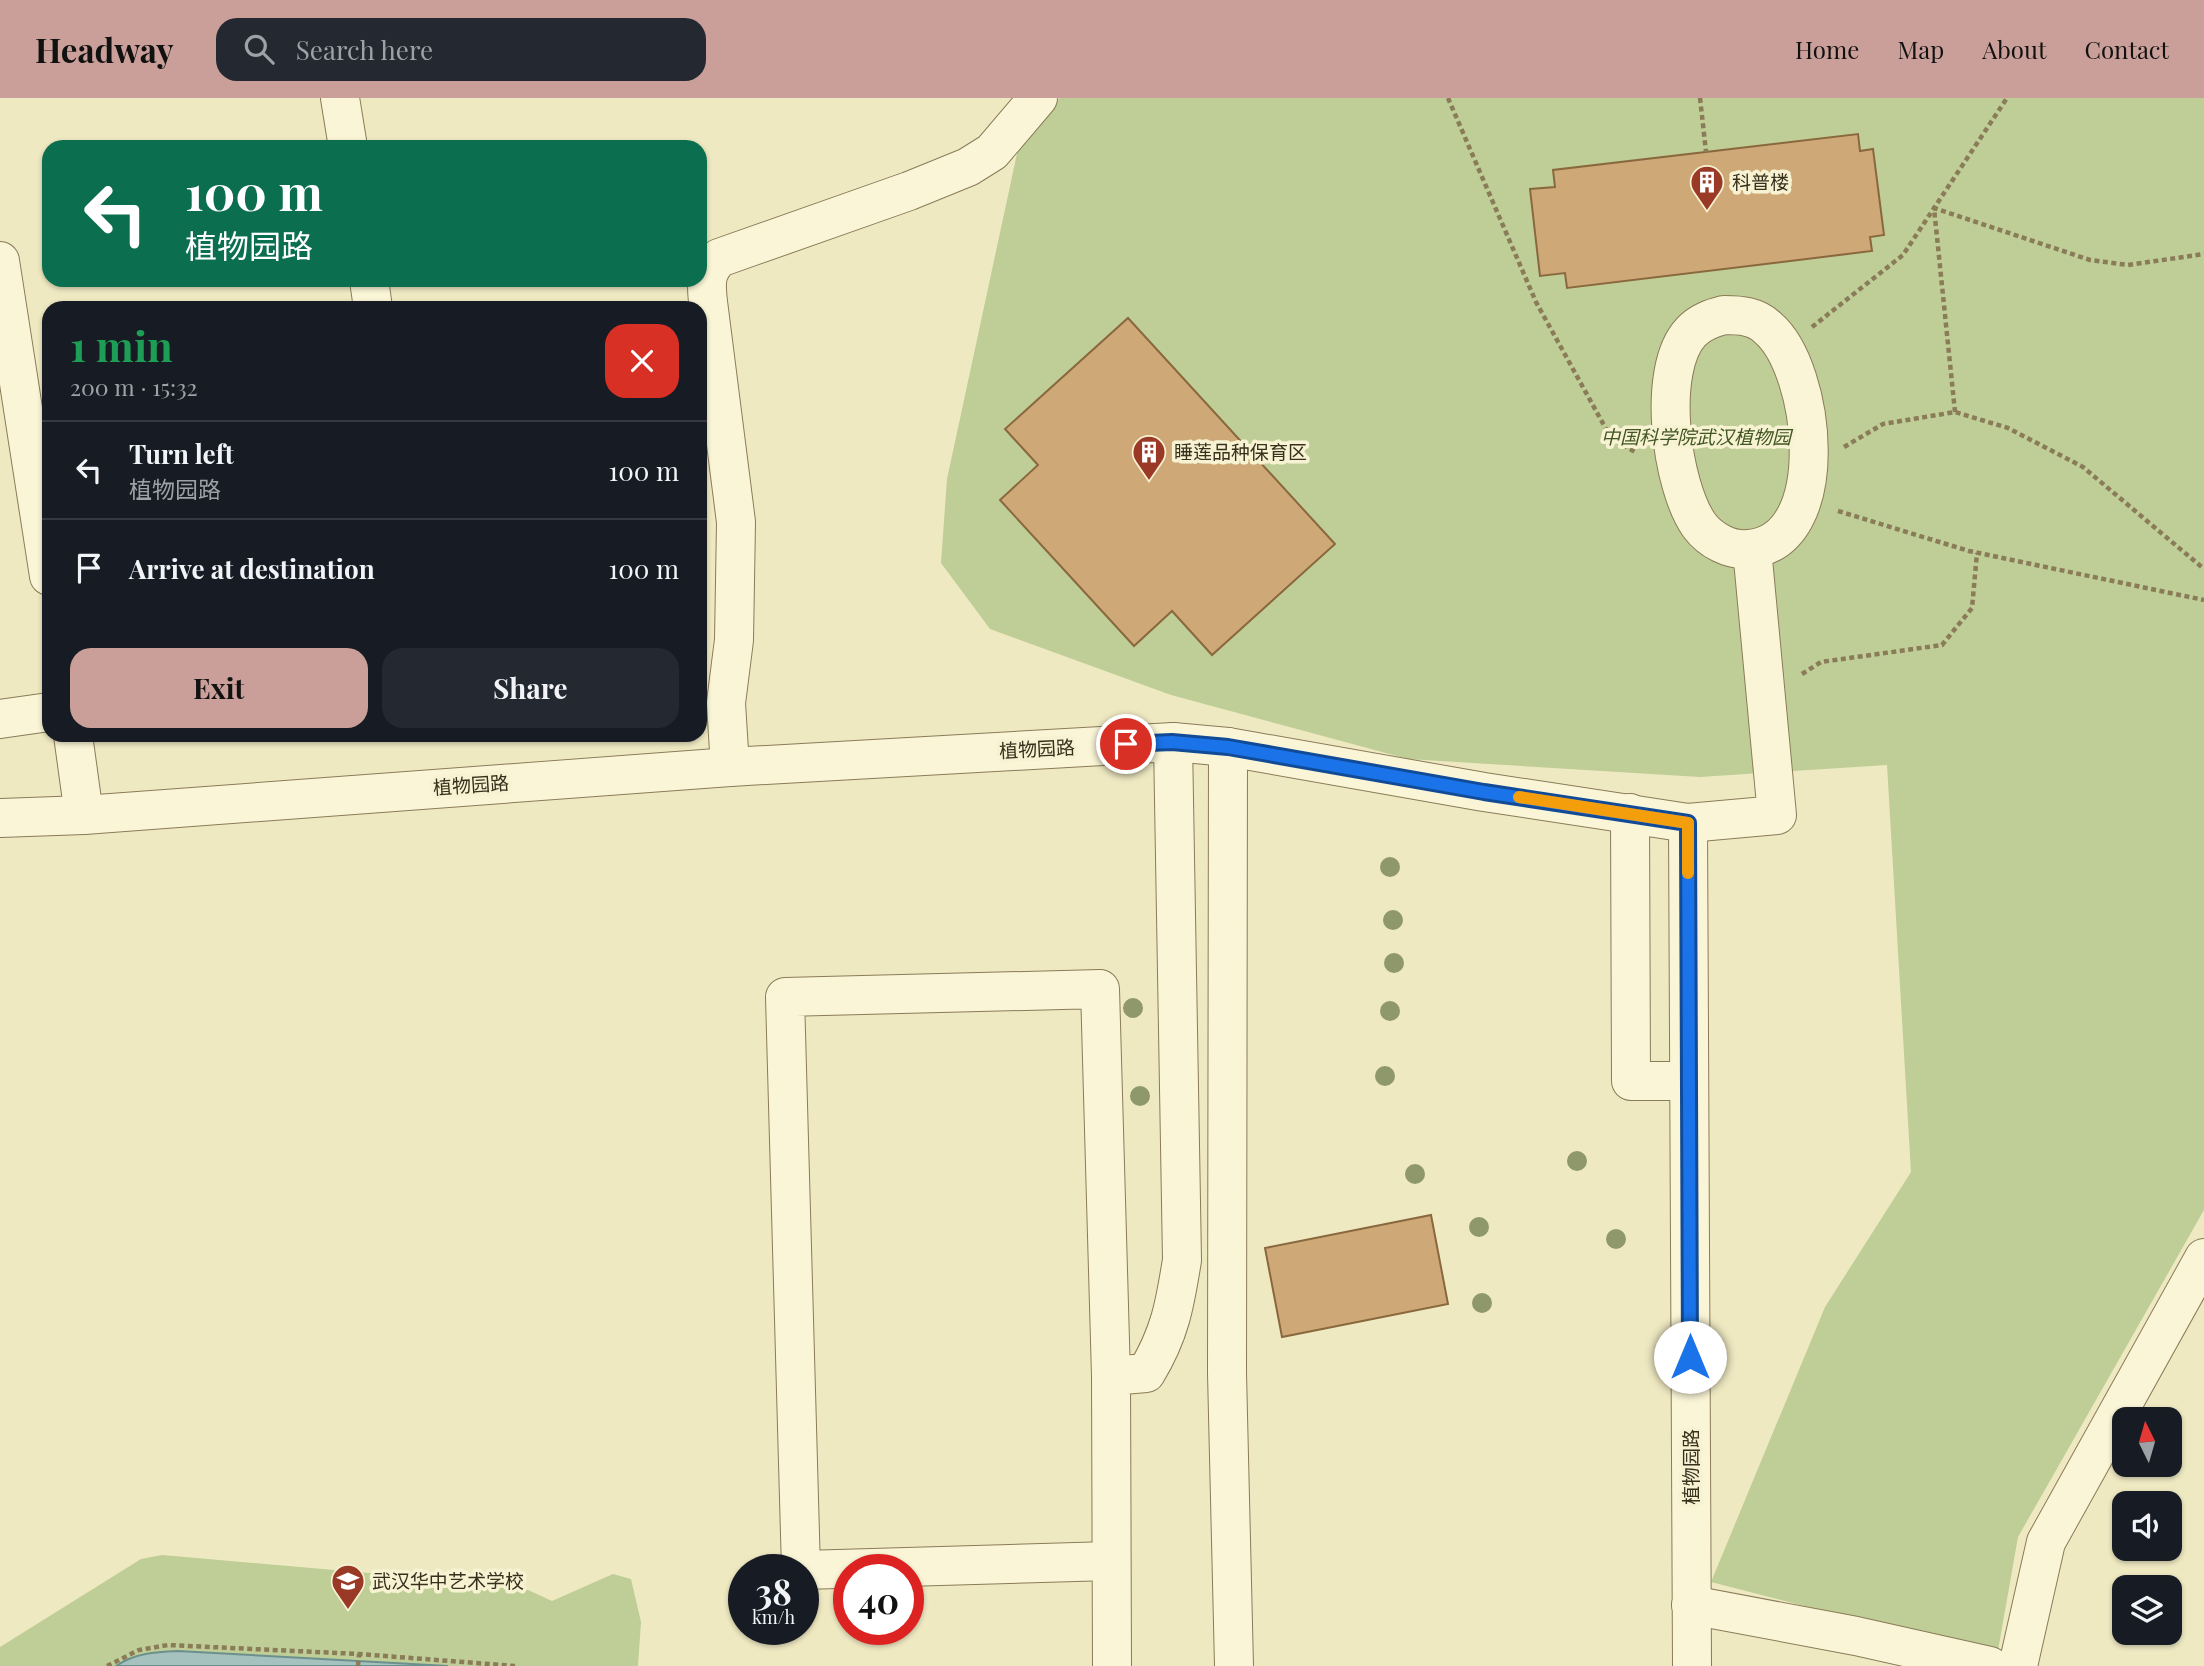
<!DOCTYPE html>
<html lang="en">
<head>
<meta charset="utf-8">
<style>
	body { margin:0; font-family:"Playfair Display","Noto Sans SC",serif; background:#242831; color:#f1f3f6; height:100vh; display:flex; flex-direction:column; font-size:26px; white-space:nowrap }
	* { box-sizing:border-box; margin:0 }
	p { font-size:23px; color:#9ea1a6 }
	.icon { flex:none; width:38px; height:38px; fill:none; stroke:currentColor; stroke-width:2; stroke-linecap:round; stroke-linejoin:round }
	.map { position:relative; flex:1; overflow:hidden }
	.drawer { position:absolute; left:42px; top:203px; width:665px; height:441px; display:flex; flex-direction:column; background:#171b24; border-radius:21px; box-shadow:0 2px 5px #0004 }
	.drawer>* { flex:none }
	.guide { position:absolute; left:42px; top:42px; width:665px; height:147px; border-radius:21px; box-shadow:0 2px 5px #0004; background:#0b6e4f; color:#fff; overflow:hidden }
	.needle { width:46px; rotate:355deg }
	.tools { position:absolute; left:2112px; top:1309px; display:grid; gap:14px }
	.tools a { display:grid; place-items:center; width:70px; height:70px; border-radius:14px; background:#171b24; box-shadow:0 2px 5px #0004; font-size:35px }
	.speed { position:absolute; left:728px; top:1456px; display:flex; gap:14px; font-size:35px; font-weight:700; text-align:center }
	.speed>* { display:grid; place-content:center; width:91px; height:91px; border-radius:50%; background:#171b24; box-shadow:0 2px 5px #0004; line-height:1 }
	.speed small { font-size:18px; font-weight:400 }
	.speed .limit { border:10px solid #d22; background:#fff; color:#111 }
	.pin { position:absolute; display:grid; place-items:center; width:60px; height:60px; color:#fff; margin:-30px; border:4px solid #fff; border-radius:50%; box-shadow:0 2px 7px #0007 }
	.me { position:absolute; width:77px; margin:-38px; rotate:0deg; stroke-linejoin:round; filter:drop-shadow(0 0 5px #0008) }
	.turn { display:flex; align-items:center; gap:24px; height:147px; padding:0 28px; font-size:32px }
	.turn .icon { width:91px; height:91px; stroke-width:2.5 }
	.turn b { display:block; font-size:49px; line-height:60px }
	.round { display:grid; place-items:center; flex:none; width:74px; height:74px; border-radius:21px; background:#242831 }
	.headline { display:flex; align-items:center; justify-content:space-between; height:119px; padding:0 28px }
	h1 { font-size:42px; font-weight:700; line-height:52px; color:#1e9e55 }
	.button { display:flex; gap:14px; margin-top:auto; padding:14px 28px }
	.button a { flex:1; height:80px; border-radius:21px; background:#ca9f99; color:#111; font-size:28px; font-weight:700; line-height:80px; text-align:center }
	.button a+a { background:#242831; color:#f1f3f6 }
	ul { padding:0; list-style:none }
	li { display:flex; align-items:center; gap:21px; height:98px; padding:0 28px; border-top:2px solid #363941 }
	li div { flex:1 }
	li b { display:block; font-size:26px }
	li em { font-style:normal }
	header { display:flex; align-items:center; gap:42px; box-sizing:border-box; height:98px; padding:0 35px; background:#ca9f99; color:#111 }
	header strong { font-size:33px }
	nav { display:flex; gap:38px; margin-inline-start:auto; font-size:24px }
	.search { width:490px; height:63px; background:#242831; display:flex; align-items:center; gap:18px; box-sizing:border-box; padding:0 24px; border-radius:21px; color:#9ea1a6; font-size:26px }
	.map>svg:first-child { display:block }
	.green { fill:#bece96 }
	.water { fill:#a5c2be; stroke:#6b908d; stroke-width:2 }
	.building { fill:#cea977; stroke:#8a683e; stroke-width:2 }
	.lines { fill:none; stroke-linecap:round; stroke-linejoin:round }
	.minor-casing { stroke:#8a7b59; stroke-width:40 }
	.path { stroke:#8a7b59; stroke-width:4.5; stroke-dasharray:5 3.5; stroke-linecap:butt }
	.minor { stroke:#faf5d6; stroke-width:38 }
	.tree { fill:#8f986b }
	.route-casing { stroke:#114b97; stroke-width:18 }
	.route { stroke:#1a73e8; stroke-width:12 }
	.slow { stroke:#f59e0b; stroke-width:12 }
	.labels { text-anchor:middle; stroke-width:7; stroke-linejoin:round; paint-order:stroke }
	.poi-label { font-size:19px; fill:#392f1d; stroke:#f6f2d2; text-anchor:start }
	.park-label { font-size:19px; font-style:italic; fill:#415623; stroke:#f6f2d2 }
	.street-label { font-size:19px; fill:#392f1d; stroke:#f6f2d2 }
</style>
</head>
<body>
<header>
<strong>Headway</strong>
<div class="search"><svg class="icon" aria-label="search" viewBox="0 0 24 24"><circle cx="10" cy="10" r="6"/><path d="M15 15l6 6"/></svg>Search here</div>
<nav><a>Home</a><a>Map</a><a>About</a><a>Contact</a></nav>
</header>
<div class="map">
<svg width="2204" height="1568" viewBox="0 0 2204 1568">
	<rect width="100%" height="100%" fill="#efe9c2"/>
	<g class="green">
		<path d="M 1060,0 L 2204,0 L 2204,1112 L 2018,1439 L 1997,1558 L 1711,1484 L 1825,1209 L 1911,1074 L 1887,667 L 1700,679 L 1408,661 L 1171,597 L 990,531 L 941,465 L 947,381 L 1018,51 L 1037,18 Z"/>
		<path d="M 162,1457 L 506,1487 L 526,1491 L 552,1503 L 613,1476 L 631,1481 L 641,1524 L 638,1568 L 0,1568 L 0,1549 L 141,1461 Z"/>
	</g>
	<path class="water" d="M 178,1553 L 448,1568 L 116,1568 C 135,1555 155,1554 178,1553 Z"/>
	<g class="building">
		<path d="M 1858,36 L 1860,53 L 1873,51 L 1884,137 L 1870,139 L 1872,153 L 1567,190 L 1565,175 L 1540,178 L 1530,91 L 1555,89 L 1553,72 Z"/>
		<path d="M 1128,220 L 1335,446 L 1212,557 L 1172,513 L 1134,548 L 1000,402 L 1038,367 L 1005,331 Z"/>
		<path d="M 1431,1117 L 1448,1206 L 1282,1239 L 1265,1150 Z"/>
	</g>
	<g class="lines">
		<defs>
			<g id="minor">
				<path d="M 340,0 L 348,49"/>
				<path d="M 0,163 L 49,478"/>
				<path d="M 369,182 L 373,210"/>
				<path d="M 1724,217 C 1740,217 1756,218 1768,230 C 1816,271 1835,444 1749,451 C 1730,453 1710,442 1699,427 C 1671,387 1656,271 1691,234 C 1700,224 1712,220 1724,217 Z"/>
				<path d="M 0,621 L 49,614"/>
				<path d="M 73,637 L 84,717"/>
				<path d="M 1228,649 L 1227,1275 L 1234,1568"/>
				<path d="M 730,669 L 726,605 L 734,542 L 736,424 L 708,204 C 706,185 705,174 719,160 L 909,93 L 968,69 L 992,54 L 1038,0"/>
				<path d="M 1630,715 L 1631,983 L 1689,983"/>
				<path d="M 0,720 L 84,717 L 730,669 L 1173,644 L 1228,649 L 1484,694 L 1688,725 L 1777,717 L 1752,451"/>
				<path d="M 1688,725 L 1692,1568"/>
				<path d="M 801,1472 L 785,899 L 1100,891 L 1111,1278"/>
				<path d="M 803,1472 L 1110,1463"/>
				<path d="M 1691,1507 L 1856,1538 L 1990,1568"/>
				<path d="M 1112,1568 L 1111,1278 L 1146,1275 C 1170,1236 1175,1206 1182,1162 L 1173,644"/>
				<path d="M 2018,1568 L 2046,1444 L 2204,1160"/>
			</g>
		</defs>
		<use href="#minor" class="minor-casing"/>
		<g class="path">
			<path d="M 1448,0 L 1536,204 L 1611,340 L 1635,354"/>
			<path d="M 1700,0 L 1706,54"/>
			<path d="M 1812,229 L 1903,157 L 2007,0"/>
			<path d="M 1955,314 L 1934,110 L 2090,162 L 2128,167 L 2204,156"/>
			<path d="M 1844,349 L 1883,326 L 1955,314 L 2008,330 L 2083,369 L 2204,471"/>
			<path d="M 1838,413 L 1969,453 L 2204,502"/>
			<path d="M 1802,576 L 1821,564 L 1942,547 L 1972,510 L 1977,455"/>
			<path d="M 107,1568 L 139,1552 L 168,1547 L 359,1556 L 515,1568"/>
			<path d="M 358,1568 L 359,1556"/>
		</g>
		<use href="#minor" class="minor"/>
	</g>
	<g class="tree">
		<circle cx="1390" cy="769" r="10"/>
		<circle cx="1393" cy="822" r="10"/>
		<circle cx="1394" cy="865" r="10"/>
		<circle cx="1133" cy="910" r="10"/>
		<circle cx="1390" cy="913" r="10"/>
		<circle cx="1385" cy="978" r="10"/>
		<circle cx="1140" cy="998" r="10"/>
		<circle cx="1577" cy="1063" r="10"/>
		<circle cx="1415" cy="1076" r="10"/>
		<circle cx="1479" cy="1129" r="10"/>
		<circle cx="1616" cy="1141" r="10"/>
		<circle cx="1482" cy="1205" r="10"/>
	</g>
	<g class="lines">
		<defs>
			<path id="route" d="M 1126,646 L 1172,644 L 1228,649 L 1484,694 L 1688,725 L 1690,1259"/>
		</defs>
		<use href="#route" class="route-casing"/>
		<use href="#route" class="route"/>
		<path class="slow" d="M 1519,699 L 1688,725 L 1688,775"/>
	</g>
	<defs>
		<symbol id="building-pin" viewBox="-11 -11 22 30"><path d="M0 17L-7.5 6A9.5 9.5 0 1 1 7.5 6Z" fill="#9b3927" stroke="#f6f2d2"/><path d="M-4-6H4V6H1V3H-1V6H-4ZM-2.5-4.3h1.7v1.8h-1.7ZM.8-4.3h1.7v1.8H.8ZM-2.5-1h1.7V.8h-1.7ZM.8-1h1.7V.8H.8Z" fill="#fff"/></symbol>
		<symbol id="university-pin" viewBox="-11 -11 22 30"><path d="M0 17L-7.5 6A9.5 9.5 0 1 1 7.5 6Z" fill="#9b3927" stroke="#f6f2d2"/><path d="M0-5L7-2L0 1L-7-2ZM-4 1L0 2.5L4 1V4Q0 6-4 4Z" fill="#fff"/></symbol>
	</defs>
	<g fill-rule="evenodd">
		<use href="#building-pin" x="1688" y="65" width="38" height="52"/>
		<use href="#building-pin" x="1130" y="335" width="38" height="52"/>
		<use href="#university-pin" x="329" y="1464" width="38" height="52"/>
	</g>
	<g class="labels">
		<g class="poi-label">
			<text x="1732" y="91">科普楼</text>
			<text x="1174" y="361">睡莲品种保育区</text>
			<text x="372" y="1490">武汉华中艺术学校</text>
		</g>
		<g class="park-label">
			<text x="1696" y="346">中国科学院武汉植物园</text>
		</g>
		<g class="street-label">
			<text transform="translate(1037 651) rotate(-3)" y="7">植物园路</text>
			<text transform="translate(471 687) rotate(-4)" y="7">植物园路</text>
			<text transform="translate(1691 1369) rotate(-90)" y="7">植物园路</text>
		</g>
	</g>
</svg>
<div class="tools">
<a><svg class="needle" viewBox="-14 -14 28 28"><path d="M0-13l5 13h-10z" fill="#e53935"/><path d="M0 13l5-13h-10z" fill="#9ea1a6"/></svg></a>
<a><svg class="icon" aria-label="sound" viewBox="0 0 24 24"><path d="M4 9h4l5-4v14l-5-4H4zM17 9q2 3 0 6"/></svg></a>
<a><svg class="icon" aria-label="layers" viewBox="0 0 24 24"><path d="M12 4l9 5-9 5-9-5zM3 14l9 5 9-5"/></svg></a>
</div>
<div class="speed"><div>38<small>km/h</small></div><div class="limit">40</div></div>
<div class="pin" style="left:1126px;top:646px;background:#d93025"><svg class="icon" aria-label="arrive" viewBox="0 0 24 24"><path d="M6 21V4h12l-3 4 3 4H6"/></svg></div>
<svg class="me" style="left:1690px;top:1259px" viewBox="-20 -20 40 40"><circle r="19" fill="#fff"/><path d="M0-13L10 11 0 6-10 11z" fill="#1a73e8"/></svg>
<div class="guide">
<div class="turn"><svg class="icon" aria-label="left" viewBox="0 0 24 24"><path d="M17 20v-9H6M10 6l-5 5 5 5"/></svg><div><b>100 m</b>植物园路</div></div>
</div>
<section class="drawer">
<div class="headline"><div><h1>1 min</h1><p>200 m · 15:32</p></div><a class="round" style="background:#d93025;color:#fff"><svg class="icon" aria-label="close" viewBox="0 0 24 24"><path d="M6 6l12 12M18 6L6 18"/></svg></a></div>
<ul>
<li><svg class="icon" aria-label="left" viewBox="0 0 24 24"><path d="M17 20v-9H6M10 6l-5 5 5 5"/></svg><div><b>Turn left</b><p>植物园路</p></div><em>100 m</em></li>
<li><svg class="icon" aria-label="arrive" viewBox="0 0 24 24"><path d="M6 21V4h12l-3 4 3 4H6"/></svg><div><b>Arrive at destination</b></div><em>100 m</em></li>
</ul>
<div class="button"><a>Exit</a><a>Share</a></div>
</section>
</div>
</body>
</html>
